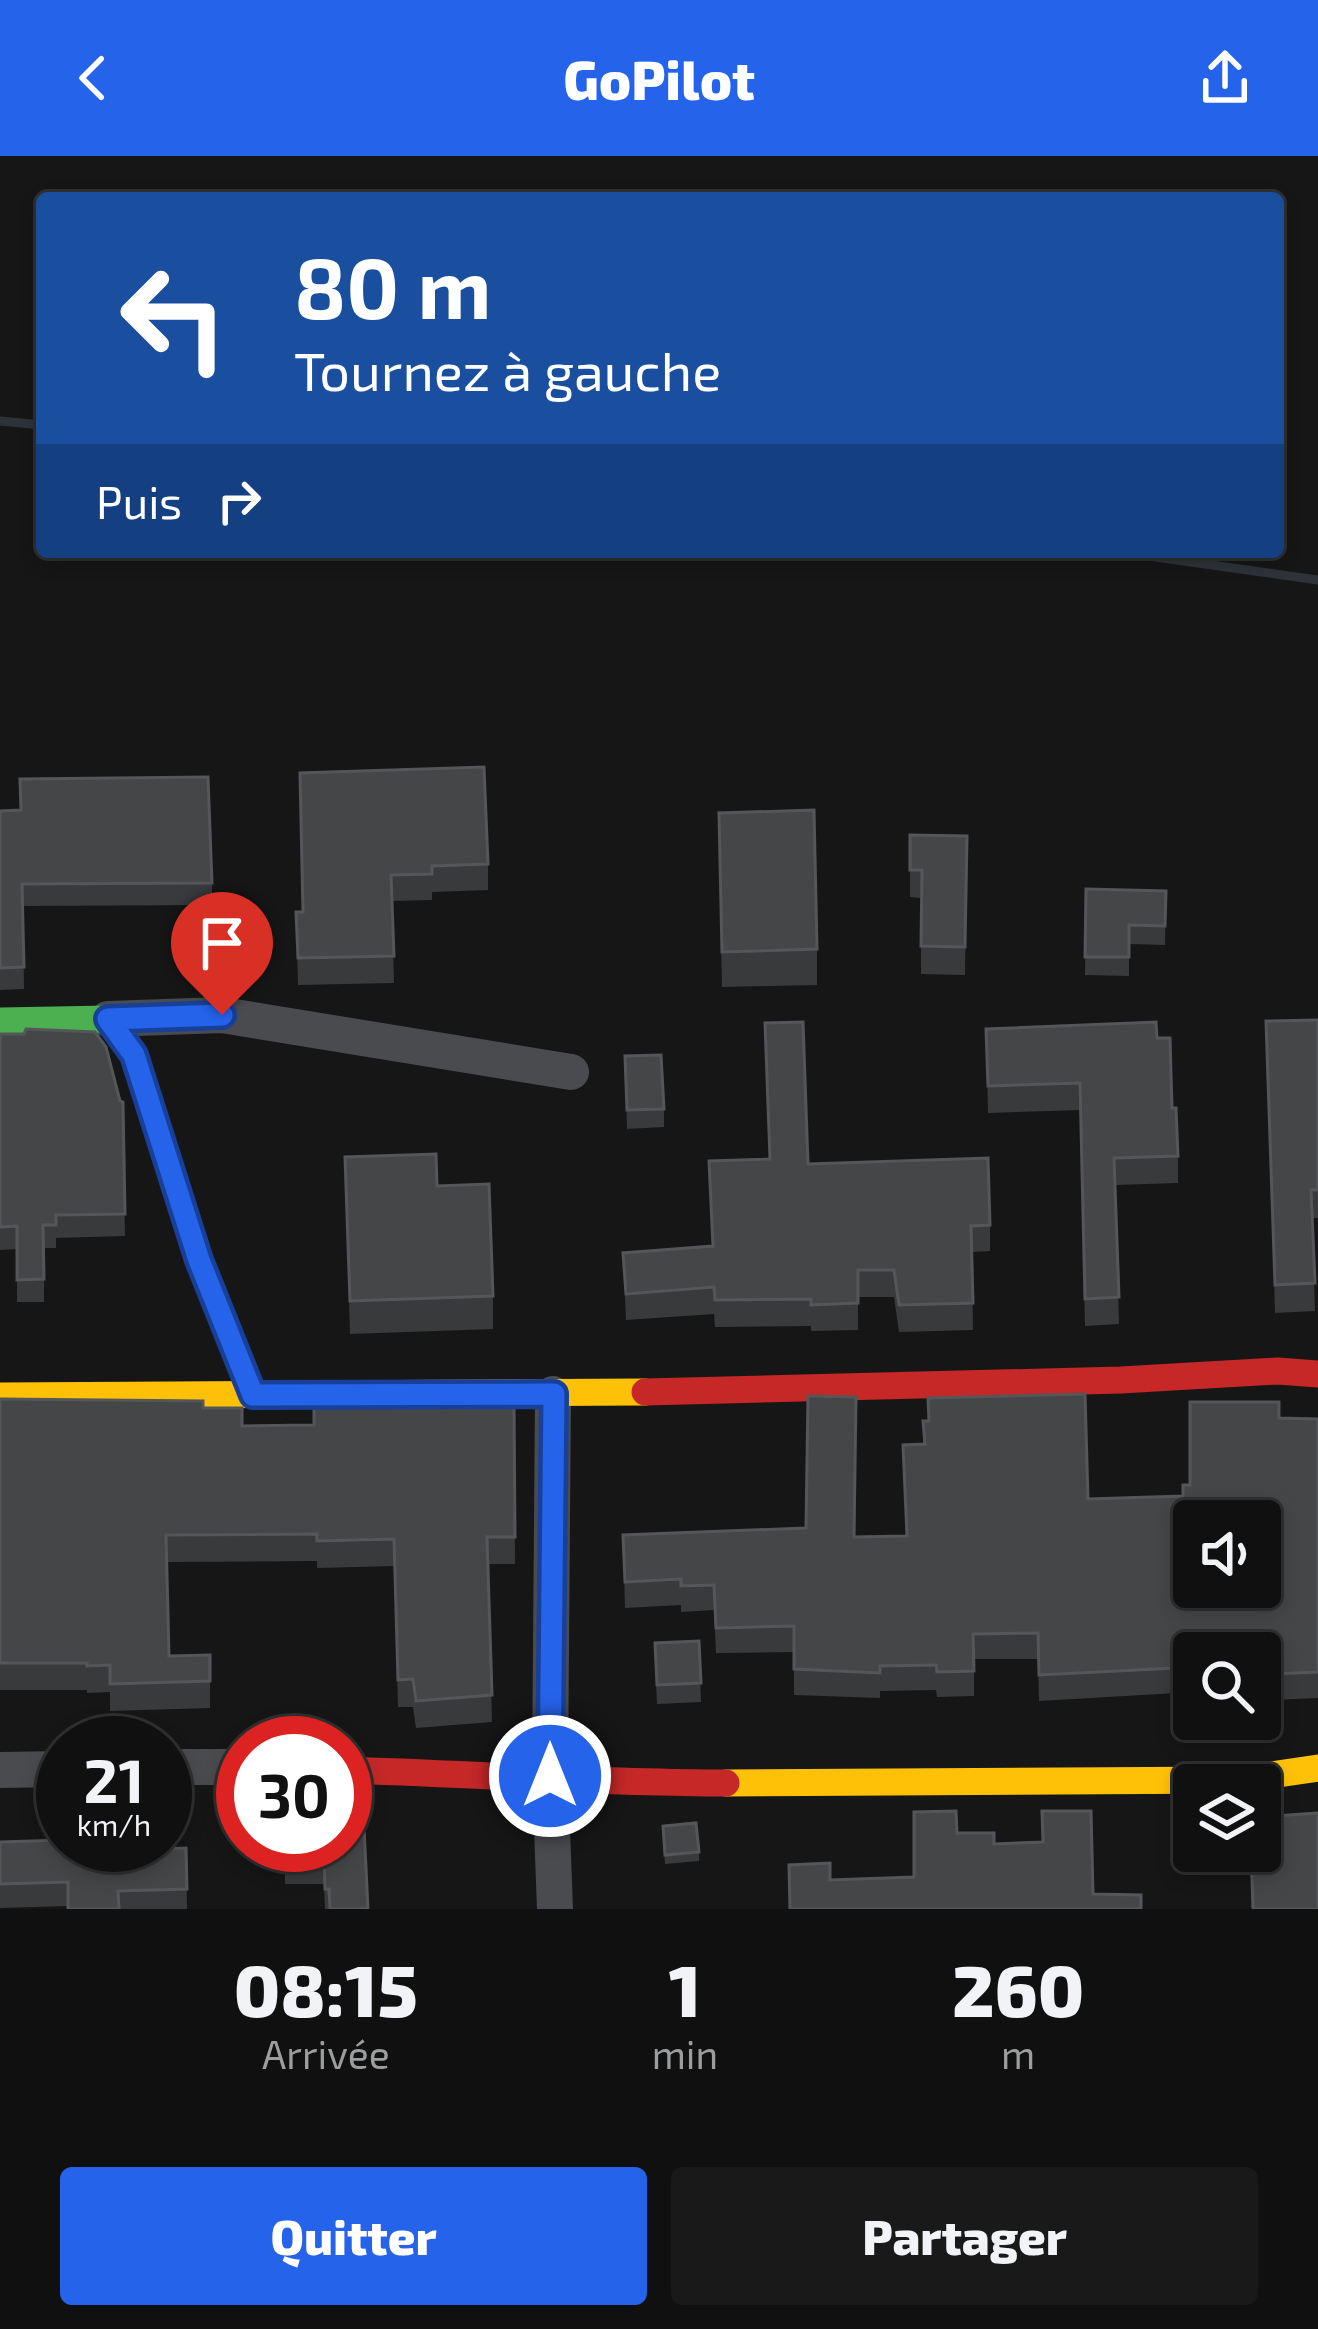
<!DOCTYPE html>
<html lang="fr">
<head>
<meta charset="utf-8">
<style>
	body { margin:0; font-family:"Exo 2",sans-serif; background:#191919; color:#f1f3f6; height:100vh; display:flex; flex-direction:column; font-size:45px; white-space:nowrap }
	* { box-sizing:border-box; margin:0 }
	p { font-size:39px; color:#9c9d9f }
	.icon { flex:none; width:66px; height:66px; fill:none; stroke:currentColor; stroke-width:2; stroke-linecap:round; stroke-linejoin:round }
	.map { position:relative; height:1753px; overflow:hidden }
	.drawer { display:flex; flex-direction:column; background:#101010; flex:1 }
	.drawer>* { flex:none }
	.top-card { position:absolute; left:36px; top:36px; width:1248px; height:366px; border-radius:12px; box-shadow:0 6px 18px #0003,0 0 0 3px #303030; background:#1a4fa0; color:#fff; overflow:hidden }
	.tools { position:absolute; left:1173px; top:1344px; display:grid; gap:24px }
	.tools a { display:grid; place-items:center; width:108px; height:108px; border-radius:12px; background:#101010; box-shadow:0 6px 18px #0003,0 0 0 3px #303030; font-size:60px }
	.speed { position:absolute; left:36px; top:1560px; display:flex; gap:24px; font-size:60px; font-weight:700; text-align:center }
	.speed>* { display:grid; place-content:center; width:156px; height:156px; border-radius:50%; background:#101010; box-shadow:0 6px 18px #0003,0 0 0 3px #303030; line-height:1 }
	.speed small { font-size:30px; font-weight:400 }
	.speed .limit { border:18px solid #d22; background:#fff; color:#111 }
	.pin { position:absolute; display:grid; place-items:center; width:102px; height:102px; color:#fff; margin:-123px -51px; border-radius:50% 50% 50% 0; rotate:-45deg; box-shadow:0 0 12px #0007 }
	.pin .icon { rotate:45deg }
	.me { position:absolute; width:132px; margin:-66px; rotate:0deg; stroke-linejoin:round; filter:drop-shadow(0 0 9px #0008) }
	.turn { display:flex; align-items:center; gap:42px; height:252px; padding:0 60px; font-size:54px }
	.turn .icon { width:156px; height:156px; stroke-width:2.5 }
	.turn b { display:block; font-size:84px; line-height:102px }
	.then { display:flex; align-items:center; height:114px; padding:0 60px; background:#0003; gap:24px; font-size:45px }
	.eta { display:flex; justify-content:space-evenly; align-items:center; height:204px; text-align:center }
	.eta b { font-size:72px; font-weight:800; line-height:84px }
	.button { display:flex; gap:24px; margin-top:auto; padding:24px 60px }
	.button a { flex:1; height:138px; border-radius:12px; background:#2563eb; color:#fff; font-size:48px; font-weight:800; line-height:138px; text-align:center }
	.button a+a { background:#191919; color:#f1f3f6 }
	header { display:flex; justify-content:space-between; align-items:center; height:156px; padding:0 60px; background:#2563eb; color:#fff; font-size:54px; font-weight:800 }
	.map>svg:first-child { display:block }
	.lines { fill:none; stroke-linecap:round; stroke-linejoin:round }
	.stream { stroke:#2e333a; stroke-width:9 }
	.street { stroke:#4a4b4f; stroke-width:36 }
	.fast { stroke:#4caf50; stroke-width:27 }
	.slow { stroke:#ffc107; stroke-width:27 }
	.jam { stroke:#c62828; stroke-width:27 }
	.wall { fill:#393a3b }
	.building { fill:#454648; stroke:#55565a; stroke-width:3; fill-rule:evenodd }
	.route-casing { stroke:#184099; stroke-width:30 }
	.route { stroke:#2563eb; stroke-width:21 }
</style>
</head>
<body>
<header><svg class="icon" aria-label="back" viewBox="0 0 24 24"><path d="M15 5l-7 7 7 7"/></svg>GoPilot<svg class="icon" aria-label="share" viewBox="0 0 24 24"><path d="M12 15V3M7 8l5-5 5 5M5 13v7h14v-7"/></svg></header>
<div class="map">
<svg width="1318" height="1753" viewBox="0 0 1318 1753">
	<rect width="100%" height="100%" fill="#161616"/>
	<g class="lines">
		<g class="stream">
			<path d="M 0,265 L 42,269"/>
			<path d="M 1120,396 L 1318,424"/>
		</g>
		<g class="street">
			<path d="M 108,863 L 222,859 L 571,916"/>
			<path d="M 553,1238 L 550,1620 L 555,1753"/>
			<path d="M 165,1611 L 243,1611"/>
			<path d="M 0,1614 L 63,1613"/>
		</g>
		<path class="fast" d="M 0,865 L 108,863 L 134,899 L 199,1104 L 252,1239"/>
		<g class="slow">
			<path d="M 0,1240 L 645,1236"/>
			<path d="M 726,1627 L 1236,1624 L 1318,1612"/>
		</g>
		<g class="jam">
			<path d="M 645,1236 L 1121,1224 L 1278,1215 L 1318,1218"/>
			<path d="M 345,1614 C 472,1618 599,1627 726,1627"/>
		</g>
	</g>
	<g class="wall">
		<path d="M 300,617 L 488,708 L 488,734 L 432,736 L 432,744 L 392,745 L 394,827 L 298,829 L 296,756 L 303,756 Z"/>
		<path d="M 0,655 L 212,727 L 212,749 L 23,750 L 24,833 L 0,834 Z"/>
		<path d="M 910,679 L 967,680 L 965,819 L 921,818 L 921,742 L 910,741 Z"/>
		<path d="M 719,692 L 817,793 L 817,829 L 722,831 Z"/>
		<path d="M 1086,733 L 1166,735 L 1165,789 L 1129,788 L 1129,820 L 1085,819 Z"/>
		<path d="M 1318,864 L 1318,1062 L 1312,1062 L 1315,1155 L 1275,1157 L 1266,865 Z"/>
		<path d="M 765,867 L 808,1008 L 990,1069 L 990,1095 L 972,1096 L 973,1174 L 899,1176 L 894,1141 L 858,1141 L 858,1174 L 811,1175 L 811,1170 L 715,1171 L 714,1158 L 626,1164 L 623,1097 L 712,1091 L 709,1005 L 769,1003 Z"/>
		<path d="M 986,873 L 1157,882 L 1172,952 L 1178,1000 L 1178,1027 L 1115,1029 L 1119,1168 L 1085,1170 L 1080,954 L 988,957 Z"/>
		<path d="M 0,878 L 123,946 L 125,1080 L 56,1082 L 56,1092 L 44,1092 L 44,1146 L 17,1146 L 17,1093 L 0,1094 Z"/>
		<path d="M 625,900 L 664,953 L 664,971 L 627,973 Z"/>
		<path d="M 345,1001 L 493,1140 L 493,1173 L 350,1178 Z"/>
		<path d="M 928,1242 L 1088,1343 L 1183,1340 L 1190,1329 L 1279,1262 L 1318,1263 L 1318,1542 L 1273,1544 L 1273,1532 L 1260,1533 L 1260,1497 L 1194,1497 L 1194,1536 L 1039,1545 L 1038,1503 L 974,1503 L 974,1540 L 937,1541 L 936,1534 L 880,1535 L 880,1542 L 794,1539 L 794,1496 L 716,1497 L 714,1454 L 681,1456 L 681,1449 L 625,1452 L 623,1379 L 906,1380 L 903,1289 L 923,1288 L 923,1265 L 928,1265 Z"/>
		<path d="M 0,1243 L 203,1252 L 242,1270 L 314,1269 L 441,1252 L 514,1250 L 515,1408 L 488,1408 L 492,1566 L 416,1572 L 413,1551 L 398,1551 L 394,1410 L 317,1412 L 317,1405 L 167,1406 L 169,1500 L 210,1499 L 210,1552 L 110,1555 L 110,1536 L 87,1537 L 87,1534 L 0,1534 Z"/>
		<path d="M 699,1485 L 701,1546 L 657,1548 L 655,1505 Z"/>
		<path d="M 663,1670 L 699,1696 L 699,1705 L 665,1708 Z"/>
		<path d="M 0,1686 L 158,1693 L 186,1692 L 187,1753 L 68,1753 L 68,1750 L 0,1752 Z"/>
		<path d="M 285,1689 L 345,1689 L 368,1753 L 325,1753 L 324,1728 L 285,1728 Z"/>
	</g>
	<g class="building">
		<path d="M 484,611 L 488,708 L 432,710 L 432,718 L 391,719 L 394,800 L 298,802 L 296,756 L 303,756 L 300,617 Z"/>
		<path d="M 208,621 L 212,727 L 22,728 L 24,811 L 0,812 L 0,655 L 21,654 L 20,623 Z"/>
		<path d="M 814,654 L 817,793 L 722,796 L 719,657 Z"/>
		<path d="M 910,679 L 967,680 L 965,791 L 921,790 L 922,714 L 910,714 Z"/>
		<path d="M 1086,733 L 1166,735 L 1165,770 L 1129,769 L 1129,801 L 1085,801 Z"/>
		<path d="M 1318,864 L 1318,1034 L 1311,1034 L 1315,1127 L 1275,1129 L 1266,865 Z"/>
		<path d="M 803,866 L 808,1008 L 988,1002 L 990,1069 L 971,1070 L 973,1147 L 899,1149 L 894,1114 L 858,1114 L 858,1147 L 811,1149 L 811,1143 L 715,1144 L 714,1131 L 626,1138 L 623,1097 L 713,1090 L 709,1005 L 770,1003 L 765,867 Z"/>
		<path d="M 1156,866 L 1157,882 L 1170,882 L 1172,952 L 1176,952 L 1178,1000 L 1114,1002 L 1119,1141 L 1085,1143 L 1080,927 L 988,930 L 986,873 Z"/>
		<path d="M 26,873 L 95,876 L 106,891 L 120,945 L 123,946 L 125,1058 L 56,1059 L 56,1069 L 43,1069 L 44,1123 L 17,1124 L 17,1070 L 0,1071 L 0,878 L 24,878 Z"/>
		<path d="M 661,899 L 664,953 L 627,954 L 625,900 Z"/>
		<path d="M 436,998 L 437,1030 L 489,1028 L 493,1140 L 350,1145 L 345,1001 Z"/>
		<path d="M 1085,1238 L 1088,1343 L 1183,1340 L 1183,1329 L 1190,1329 L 1190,1246 L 1279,1246 L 1279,1262 L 1318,1263 L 1318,1516 L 1273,1518 L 1273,1507 L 1260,1508 L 1260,1497 L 1194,1497 L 1194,1511 L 1039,1519 L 1038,1477 L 973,1478 L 974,1515 L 937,1516 L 936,1509 L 880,1510 L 880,1517 L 794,1513 L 794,1470 L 716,1472 L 714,1429 L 681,1430 L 681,1423 L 625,1426 L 623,1379 L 806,1372 L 808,1240 L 856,1241 L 854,1381 L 907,1380 L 903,1289 L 925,1288 L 923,1265 L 929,1265 L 928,1242 ZM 1194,1365 L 1260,1365 L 1260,1431 L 1194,1431 Z"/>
		<path d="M 0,1243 L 203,1245 L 203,1252 L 242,1252 L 242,1270 L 314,1269 L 314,1252 L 388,1251 L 388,1243 L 440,1243 L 441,1252 L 514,1250 L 515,1381 L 487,1381 L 492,1539 L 416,1545 L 413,1523 L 398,1524 L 394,1383 L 317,1385 L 317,1378 L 166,1379 L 169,1500 L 210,1499 L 210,1525 L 110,1528 L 110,1509 L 87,1510 L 87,1507 L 0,1507 Z"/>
		<path d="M 699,1485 L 701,1527 L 657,1529 L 655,1487 Z"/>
		<path d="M 956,1655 L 957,1677 L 994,1677 L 994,1688 L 1043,1686 L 1042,1655 L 1091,1655 L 1093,1738 L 1141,1739 L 1141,1753 L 790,1753 L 789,1709 L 830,1707 L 830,1724 L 914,1721 L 914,1656 Z"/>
		<path d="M 1318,1657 L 1318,1753 L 1253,1753 L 1251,1695 L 1260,1695 L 1260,1661 Z"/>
		<path d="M 696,1667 L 699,1696 L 665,1699 L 663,1670 Z"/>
		<path d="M 364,1670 L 368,1753 L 330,1753 L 329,1733 L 325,1733 L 324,1704 L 285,1705 L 285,1689 L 345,1689 L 345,1671 Z"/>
		<path d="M 63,1684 L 63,1689 L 158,1689 L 158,1693 L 186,1692 L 187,1733 L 118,1735 L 119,1753 L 68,1753 L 68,1726 L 0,1728 L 0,1686 Z"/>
	</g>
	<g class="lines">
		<defs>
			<path id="route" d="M 222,859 L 108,863 L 134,899 L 199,1104 L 253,1239 L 554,1238 L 550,1620"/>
		</defs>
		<use href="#route" class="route-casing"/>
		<use href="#route" class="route"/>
	</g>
</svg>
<div class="tools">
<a><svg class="icon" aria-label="sound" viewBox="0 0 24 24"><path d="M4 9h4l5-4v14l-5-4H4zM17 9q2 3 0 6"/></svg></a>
<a><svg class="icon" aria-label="search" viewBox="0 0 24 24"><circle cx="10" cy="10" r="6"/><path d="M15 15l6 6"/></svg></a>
<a><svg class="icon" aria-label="layers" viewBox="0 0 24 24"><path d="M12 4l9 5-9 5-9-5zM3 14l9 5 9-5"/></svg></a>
</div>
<div class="speed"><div>21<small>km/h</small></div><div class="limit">30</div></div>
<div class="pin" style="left:222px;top:859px;background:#d93025"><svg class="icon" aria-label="arrive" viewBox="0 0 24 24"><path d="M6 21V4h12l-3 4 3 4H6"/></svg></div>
<svg class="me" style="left:550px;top:1620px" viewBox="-20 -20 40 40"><circle r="17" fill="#2563eb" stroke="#fff" stroke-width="3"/><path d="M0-11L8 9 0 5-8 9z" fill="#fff"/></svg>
<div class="top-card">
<div class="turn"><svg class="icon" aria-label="left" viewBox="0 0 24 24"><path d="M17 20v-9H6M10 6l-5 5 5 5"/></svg><div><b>80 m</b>Tournez à gauche</div></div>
<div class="then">Puis<svg class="icon" aria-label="right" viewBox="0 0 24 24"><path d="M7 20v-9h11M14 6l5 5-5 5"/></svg></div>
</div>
</div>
<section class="drawer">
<div class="eta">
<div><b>08:15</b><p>Arrivée</p></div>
<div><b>1</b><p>min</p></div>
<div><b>260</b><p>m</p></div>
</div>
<div class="button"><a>Quitter</a><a>Partager</a></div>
</section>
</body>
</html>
